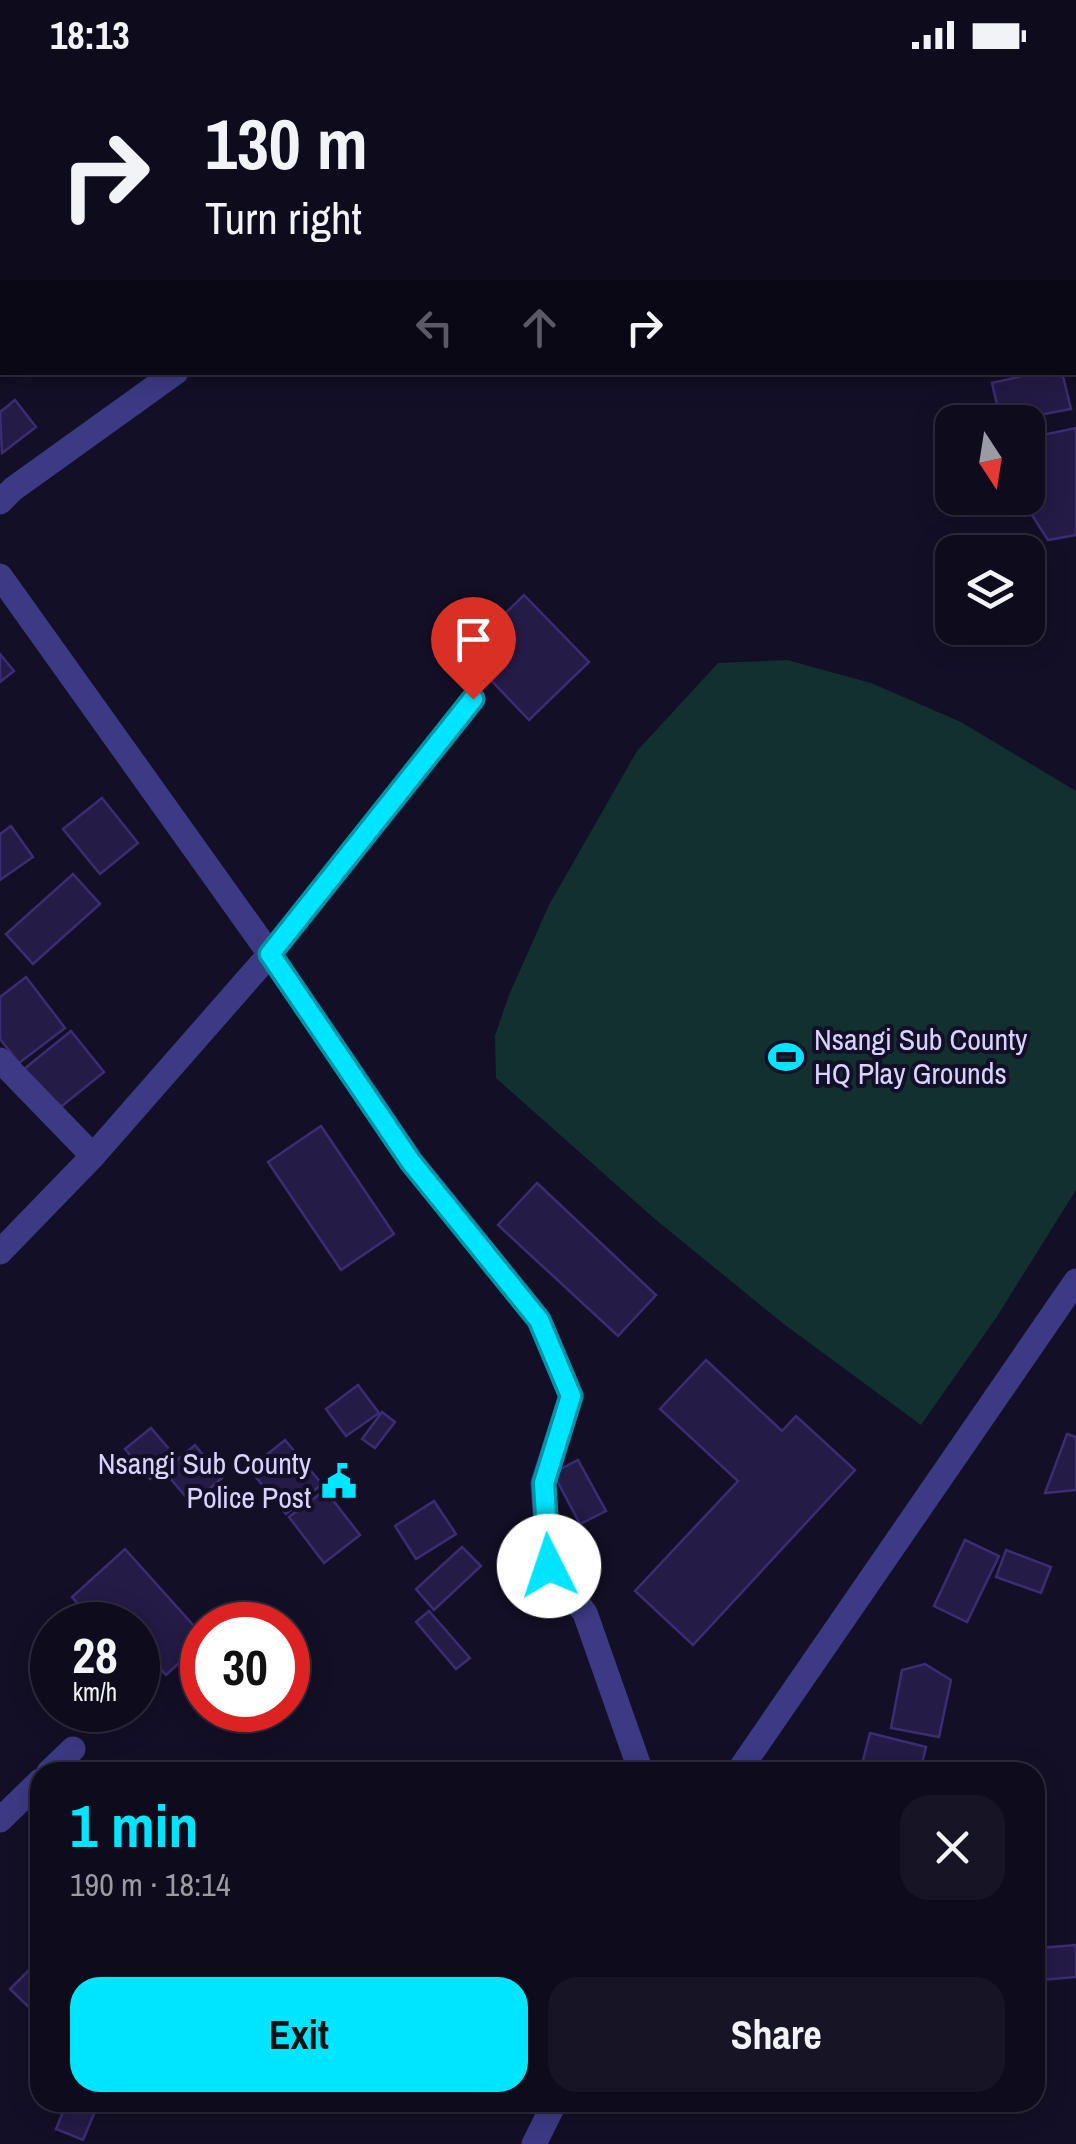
<!DOCTYPE html>
<html lang="en">
<head>
<meta charset="utf-8">
<style>
	body { margin:0; font-family:"Archivo Narrow",sans-serif; background:#171425; color:#f1f3f6; height:100vh; display:flex; flex-direction:column; font-size:38px; white-space:nowrap }
	* { box-sizing:border-box; margin:0 }
	p { font-size:32px; color:#9b9ba3 }
	.icon { flex:none; width:55px; height:55px; fill:none; stroke:currentColor; stroke-width:2; stroke-linecap:round; stroke-linejoin:round }
	.map { position:relative; flex:1; overflow:hidden }
	.sheet { position:absolute; left:30px; top:1692px; width:1015px; height:350px; display:flex; flex-direction:column; background:#0e0b1c; border-radius:30px; box-shadow:0 5px 25px #0003,0 0 0 2px #2e2b3b }
	.sheet>* { flex:none }
	.top-card { position:absolute; left:0px; top:0px; width:1078px; height:305px; box-shadow:0 5px 25px #0003,0 0 0 2px #2e2b3b; background:#0e0b1c; color:#f1f3f6; overflow:hidden }
	.needle { width:65px; rotate:168deg }
	.tools { position:absolute; left:935px; top:335px; display:grid; gap:20px }
	.tools a { display:grid; place-items:center; width:110px; height:110px; border-radius:20px; background:#0e0b1c; box-shadow:0 5px 25px #0003,0 0 0 2px #2e2b3b; font-size:50px }
	.speed { position:absolute; left:30px; top:1532px; display:flex; gap:20px; font-size:50px; font-weight:700; text-align:center }
	.speed>* { display:grid; place-content:center; width:130px; height:130px; border-radius:50%; background:#0e0b1c; box-shadow:0 5px 25px #0003,0 0 0 2px #2e2b3b; line-height:1 }
	.speed small { font-size:25px; font-weight:400 }
	.speed .limit { border:15px solid #d22; background:#fff; color:#111 }
	.pin { position:absolute; display:grid; place-items:center; width:85px; height:85px; color:#fff; margin:-102px -42px; border-radius:50% 50% 50% 0; rotate:-45deg; box-shadow:0 0 10px #0007 }
	.pin .icon { rotate:45deg }
	.me { position:absolute; width:110px; margin:-55px; rotate:356deg; stroke-linejoin:round; filter:drop-shadow(0 0 8px #0008) }
	.turn { display:flex; align-items:center; gap:35px; height:210px; padding:0 40px; font-size:45px }
	.turn .icon { width:130px; height:130px; stroke-width:2.5 }
	.turn b { display:block; font-size:70px; line-height:85px }
	.lanes { display:flex; align-items:center; height:95px; padding:0 40px; background:#0003; justify-content:center; gap:50px; direction:ltr }
	.lanes .off { opacity:.35 }
	.round { display:grid; place-items:center; flex:none; width:105px; height:105px; border-radius:30px; background:#171425 }
	.head { display:flex; align-items:center; justify-content:space-between; height:170px; padding:0 40px }
	h1 { font-size:60px; font-weight:700; line-height:75px; color:#00e5ff }
	.action { display:flex; gap:20px; margin-top:auto; padding:20px 40px }
	.action a { flex:1; height:115px; border-radius:30px; background:#00e5ff; color:#111; font-size:40px; font-weight:700; line-height:115px; text-align:center }
	.action a+a { background:#171425; color:#f1f3f6 }
	.status { display:flex; justify-content:space-between; align-items:center; height:70px; padding:0 50px; background:#0e0b1c; direction:ltr }
	.status svg { height:28px; fill:currentColor }
	.map>svg:first-child { display:block }
	.green { fill:#12302f }
	.building { fill:#241b47; stroke:#3b2d73; stroke-width:2.5 }
	.lines { fill:none; stroke-linecap:round; stroke-linejoin:round }
	.service { stroke:#3d3a85; stroke-width:18 }
	.minor { stroke:#3d3a85; stroke-width:25 }
	.tertiary { stroke:#3d3a85; stroke-width:25 }
	.route-casing { stroke:#0095a6; stroke-width:25 }
	.route { stroke:#00e5ff; stroke-width:18 }
	.labels { text-anchor:middle; stroke-width:8; stroke-linejoin:round; paint-order:stroke }
	.poi-label { font-size:30px; fill:#d9d4ff; stroke:#130f26; text-anchor:start }
</style>
</head>
<body>
<div class="status"><b>18:13</b><svg viewBox="0 0 49 12"><path d="M0 12V9h3v3zM5 12V6h3v6zM10 12V3h3v9zM15 12V0h3v12zM26 1h20v11H26zM47 4h2v5h-2z"/></svg></div>
<div class="map">
<svg width="1076" height="2074" viewBox="0 0 1076 2074">
	<rect width="100%" height="100%" fill="#130f26"/>
	<path class="green" d="M 787,590 L 871,613 L 961,652 L 1076,721 L 1076,1120 L 996,1248 L 921,1355 L 785,1255 L 656,1150 L 496,1008 L 495,966 L 509,925 L 549,835 L 637,681 L 718,593 Z"/>
	<g class="building">
		<path d="M 1039,302 L 1062,302 L 1071,339 L 1001,352 L 992,313 Z"/>
		<path d="M 15,330 L 36,357 L 2,383 L 0,342 Z"/>
		<path d="M 1076,358 L 1076,465 L 1048,470 L 1021,428 L 1028,428 L 1028,368 Z"/>
		<path d="M 524,525 L 589,592 L 529,650 L 465,583 Z"/>
		<path d="M 0,584 L 14,601 L 0,612 Z"/>
		<path d="M 102,728 L 138,773 L 100,804 L 63,759 Z"/>
		<path d="M 11,756 L 33,787 L 0,810 L 0,764 Z"/>
		<path d="M 73,804 L 100,834 L 33,894 L 6,864 Z"/>
		<path d="M 26,907 L 65,958 L 19,993 L 0,969 L 0,927 Z"/>
		<path d="M 71,961 L 104,1002 L 57,1040 L 24,999 Z"/>
		<path d="M 321,1056 L 394,1164 L 341,1200 L 268,1092 Z"/>
		<path d="M 537,1113 L 656,1225 L 618,1266 L 498,1155 Z"/>
		<path d="M 706,1290 L 782,1361 L 796,1346 L 855,1400 L 693,1575 L 635,1521 L 738,1411 L 660,1339 Z"/>
		<path d="M 358,1315 L 379,1343 L 346,1366 L 326,1339 Z"/>
		<path d="M 382,1342 L 395,1352 L 375,1378 L 362,1369 Z"/>
		<path d="M 151,1358 L 176,1387 L 150,1409 L 125,1379 Z"/>
		<path d="M 1067,1364 L 1076,1367 L 1076,1420 L 1045,1423 Z"/>
		<path d="M 285,1370 L 322,1414 L 286,1444 L 249,1399 Z"/>
		<path d="M 195,1375 L 222,1408 L 192,1434 L 164,1401 Z"/>
		<path d="M 578,1390 L 606,1441 L 580,1454 L 553,1403 Z"/>
		<path d="M 325,1420 L 360,1465 L 324,1493 L 289,1447 Z"/>
		<path d="M 434,1431 L 456,1464 L 416,1489 L 395,1456 Z"/>
		<path d="M 965,1470 L 999,1486 L 967,1552 L 934,1536 Z"/>
		<path d="M 462,1477 L 481,1496 L 434,1540 L 416,1519 Z"/>
		<path d="M 125,1479 L 202,1565 L 202,1572 L 166,1605 L 138,1574 L 138,1555 L 97,1555 L 72,1527 Z"/>
		<path d="M 1006,1480 L 1051,1497 L 1041,1523 L 996,1507 Z"/>
		<path d="M 429,1541 L 470,1588 L 456,1599 L 416,1552 Z"/>
		<path d="M 925,1594 L 951,1610 L 939,1667 L 891,1658 L 902,1600 Z"/>
		<path d="M 870,1663 L 926,1677 L 920,1702 L 860,1702 Z"/>
		<path d="M 1076,1875 L 1076,1907 L 1041,1910 L 1039,1878 Z"/>
		<path d="M 40,1889 L 40,1948 L 10,1919 Z"/>
		<path d="M 67,2032 L 99,2032 L 83,2070 L 56,2059 Z"/>
	</g>
	<g class="lines">
		<path class="service" d="M 270,884 L 473,629"/>
		<g class="minor">
			<path d="M 0,144 L 2,142"/>
			<path d="M 1075,185 L 1076,186"/>
			<path d="M 0,432 L 13,419 L 176,302"/>
			<path d="M 0,506 L 270,884 L 411,1091 L 539,1250 L 571,1326 L 543,1413 L 549,1496 L 585,1543 L 641,1702"/>
			<path d="M 0,990 L 93,1086"/>
			<path d="M 0,1182 L 93,1086 L 270,884"/>
			<path d="M 49,1702 L 73,1679"/>
			<path d="M 0,1750 L 40,1711"/>
		</g>
		<g class="tertiary">
			<path d="M 738,1702 L 1076,1211"/>
			<path d="M 534,2074 L 555,2032"/>
		</g>
	</g>
	<g class="lines">
		<defs>
			<path id="route" d="M 473,629 L 270,884 L 411,1092 L 539,1250 L 571,1326 L 544,1413 L 549,1496"/>
		</defs>
		<use href="#route" class="route-casing"/>
		<use href="#route" class="route"/>
	</g>
	<defs>
		<symbol id="stadium-bare" viewBox="-9 -9 18 18"><path d="M0-5a6.5 5 0 1 0 0 10a6.5 5 0 1 0 0-10ZM-3.5-1.8h7v3.6h-7Z" fill="#00e5ff" stroke="#130f26" stroke-width="2.5" paint-order="stroke"/></symbol>
		<symbol id="civic-bare" viewBox="-9 -9 18 18"><path d="M-.6-6.5H3V-4.5H.6V-3L4-1V1h2V6H-6V1h2V-1L-.6-3ZM-1.2 2.5V6h2.4V2.5Z" fill="#00e5ff" stroke="#130f26" stroke-width="2.5" paint-order="stroke"/></symbol>
	</defs>
	<g fill-rule="evenodd">
		<use href="#stadium-bare" x="761" y="962" width="50" height="50"/>
		<use href="#civic-bare" x="314" y="1386" width="50" height="50"/>
	</g>
	<g class="labels">
		<g class="poi-label">
			<text x="814" y="980">Nsangi Sub County<tspan x="814" dy="34">HQ Play Grounds</tspan></text>
			<text x="311" y="1404" text-anchor="end">Nsangi Sub County<tspan x="311" dy="34">Police Post</tspan></text>
		</g>
	</g>
</svg>
<div class="tools">
<a><svg class="needle" viewBox="-14 -14 28 28"><path d="M0-13l5 13h-10z" fill="#e53935"/><path d="M0 13l5-13h-10z" fill="#9b9ba3"/></svg></a>
<a><svg class="icon" aria-label="layers" viewBox="0 0 24 24"><path d="M12 4l9 5-9 5-9-5zM3 14l9 5 9-5"/></svg></a>
</div>
<div class="speed"><div>28<small>km/h</small></div><div class="limit">30</div></div>
<div class="pin" style="left:473px;top:629px;background:#d93025"><svg class="icon" aria-label="arrive" viewBox="0 0 24 24"><path d="M6 21V4h12l-3 4 3 4H6"/></svg></div>
<svg class="me" style="left:549px;top:1496px" viewBox="-20 -20 40 40"><circle r="19" fill="#fff"/><path d="M0-13L10 11 0 6-10 11z" fill="#00e5ff"/></svg>
<div class="top-card">
<div class="turn"><svg class="icon" aria-label="right" viewBox="0 0 24 24"><path d="M7 20v-9h11M14 6l5 5-5 5"/></svg><div><b>130 m</b>Turn right</div></div>
<div class="lanes"><svg class="icon off" aria-label="left" viewBox="0 0 24 24"><path d="M17 20v-9H6M10 6l-5 5 5 5"/></svg><svg class="icon off" aria-label="ahead" viewBox="0 0 24 24"><path d="M12 20V5M6 11l6-6 6 6"/></svg><svg class="icon" aria-label="right" viewBox="0 0 24 24"><path d="M7 20v-9h11M14 6l5 5-5 5"/></svg></div>
</div>
<section class="sheet">
<div class="head"><div><h1>1 min</h1><p>190 m · 18:14</p></div><a class="round"><svg class="icon" aria-label="close" viewBox="0 0 24 24"><path d="M6 6l12 12M18 6L6 18"/></svg></a></div>
<div class="action"><a>Exit</a><a>Share</a></div>
</section>
</div>
</body>
</html>
